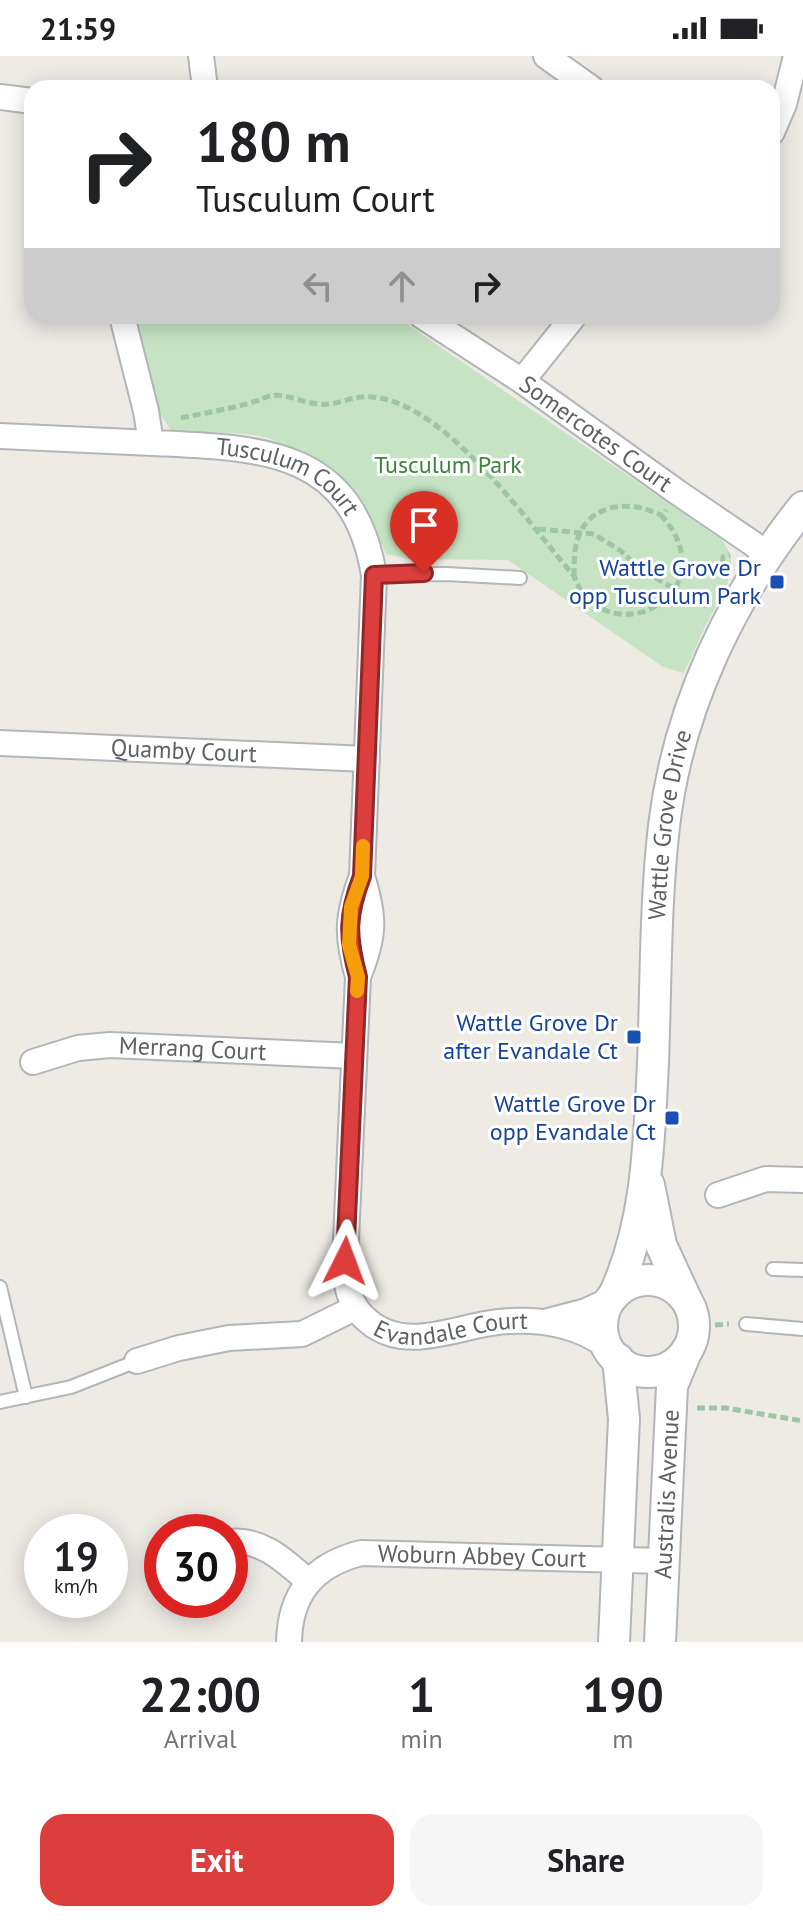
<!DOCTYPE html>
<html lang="en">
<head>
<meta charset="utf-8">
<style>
	body { margin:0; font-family:"PT Sans",sans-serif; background:#f6f6f6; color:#202124; height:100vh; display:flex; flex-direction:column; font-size:30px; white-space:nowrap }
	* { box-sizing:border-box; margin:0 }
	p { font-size:26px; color:#757577 }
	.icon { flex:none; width:44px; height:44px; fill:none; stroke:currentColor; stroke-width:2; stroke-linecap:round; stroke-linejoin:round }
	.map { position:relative; height:1586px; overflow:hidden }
	.details { display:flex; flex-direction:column; background:#fff; flex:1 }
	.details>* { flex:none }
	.guide { position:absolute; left:24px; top:24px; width:756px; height:244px; border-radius:24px; box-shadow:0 4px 20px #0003; background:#fff; color:#202124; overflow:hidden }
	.speed { position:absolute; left:24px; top:1458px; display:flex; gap:16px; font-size:40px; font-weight:700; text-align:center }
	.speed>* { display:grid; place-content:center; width:104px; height:104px; border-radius:50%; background:#fff; box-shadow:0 4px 20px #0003; line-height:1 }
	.speed small { font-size:20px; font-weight:400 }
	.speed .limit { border:12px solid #d22; background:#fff; color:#111 }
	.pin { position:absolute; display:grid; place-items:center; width:68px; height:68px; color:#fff; margin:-82px -34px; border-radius:50% 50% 50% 0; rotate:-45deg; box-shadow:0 0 8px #0007 }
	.pin .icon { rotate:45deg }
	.me { position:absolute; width:88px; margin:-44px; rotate:3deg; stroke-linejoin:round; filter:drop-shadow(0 0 6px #0008) }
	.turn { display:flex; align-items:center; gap:28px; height:168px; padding:0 40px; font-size:36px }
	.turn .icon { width:104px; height:104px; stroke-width:2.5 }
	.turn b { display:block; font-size:56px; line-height:68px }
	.lanes { display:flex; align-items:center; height:76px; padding:0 40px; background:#0003; justify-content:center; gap:40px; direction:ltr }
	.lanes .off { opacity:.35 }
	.eta { display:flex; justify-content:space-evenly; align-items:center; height:136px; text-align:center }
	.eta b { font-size:48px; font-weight:700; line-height:56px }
	.action { display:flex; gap:16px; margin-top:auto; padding:16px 40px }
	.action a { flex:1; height:92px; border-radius:24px; background:#dc3e3d; color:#fff; font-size:32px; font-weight:700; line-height:92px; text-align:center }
	.action a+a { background:#f6f6f6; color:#202124 }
	.status { display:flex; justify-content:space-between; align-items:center; height:56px; padding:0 40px; background:#fff; direction:ltr }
	.status svg { height:22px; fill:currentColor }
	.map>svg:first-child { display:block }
	.green { fill:#c6e4c3 }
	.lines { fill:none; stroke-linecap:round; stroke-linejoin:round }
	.service-casing { stroke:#b2b5b9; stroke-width:16 }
	.minor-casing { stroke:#b2b5b9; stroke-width:28 }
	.tertiary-casing { stroke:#b2b5b9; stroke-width:34 }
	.path { stroke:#9ec5a5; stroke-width:5; stroke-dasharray:8 4; stroke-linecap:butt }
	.service { stroke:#fff; stroke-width:12 }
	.minor { stroke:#fff; stroke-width:24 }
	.tertiary { stroke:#fff; stroke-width:30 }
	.route-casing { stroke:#8f2828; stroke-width:20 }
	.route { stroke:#dc3e3d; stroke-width:14 }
	.slow { stroke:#f59e0b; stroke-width:14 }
	.transit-dot { fill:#1a4fb4; stroke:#fff; stroke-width:3 }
	.labels { text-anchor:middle; stroke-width:6; stroke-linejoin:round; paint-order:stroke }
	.street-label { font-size:24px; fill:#5d6164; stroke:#fff }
	.park-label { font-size:24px; fill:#3e843c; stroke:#fff }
	.transit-label { font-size:24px; fill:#164399; stroke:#fff; text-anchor:end }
</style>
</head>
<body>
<div class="status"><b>21:59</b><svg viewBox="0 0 49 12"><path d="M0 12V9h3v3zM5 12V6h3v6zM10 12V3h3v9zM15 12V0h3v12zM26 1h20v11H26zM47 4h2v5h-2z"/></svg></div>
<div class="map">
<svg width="803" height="1586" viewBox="0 0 803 1586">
	<rect width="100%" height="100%" fill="#eeebe5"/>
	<path class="green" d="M 134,260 L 395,260 L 722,484 L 730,497 L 732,512 L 727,529 L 707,567 L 684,617 L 663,611 L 508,504 L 409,503 L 386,498 C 362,444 342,408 283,388 C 274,385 264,380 253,379 C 226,375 199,378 172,376 L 158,355 Z"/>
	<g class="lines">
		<defs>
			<g id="service">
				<path d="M 374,519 L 446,518 L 520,522"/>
				<path d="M 773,1213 L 803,1214"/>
				<path d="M 0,1231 L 26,1341"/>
				<path d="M 746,1268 L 803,1273"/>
				<path d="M 0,1346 L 71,1331 L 137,1305"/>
			</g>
			<g id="minor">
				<path d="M 201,0 L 205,32"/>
				<path d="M 546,0 L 591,32"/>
				<path d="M 0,41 L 32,45"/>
				<path d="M 772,76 L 784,48 L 796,0"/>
				<path d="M 122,260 L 146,355 L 151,387"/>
				<path id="s1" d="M 422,260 L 522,325 L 677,436 L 768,498"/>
				<path d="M 522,325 L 574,260"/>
				<path id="s2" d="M 0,380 C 51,382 102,385 153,387 C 258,392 353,391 374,519 L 362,820 C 347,860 346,879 358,921 L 345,1205 C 345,1228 349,1250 368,1265 C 409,1300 463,1266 510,1265 C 544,1263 581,1270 609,1292"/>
				<path id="s3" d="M 0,687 L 367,703"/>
				<path d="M 358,921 C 375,879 375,862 362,820"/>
				<path id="s4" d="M 33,1006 L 78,992 L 110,989 L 354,1000"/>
				<path d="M 718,1139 L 766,1123 L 803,1124"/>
				<path d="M 548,1265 L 586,1255 L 610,1244"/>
				<path d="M 137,1305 L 179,1292 L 229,1282 L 302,1278 L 355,1252"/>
				<path d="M 230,1486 C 262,1482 286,1506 309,1526"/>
				<path id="s5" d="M 289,1586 C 290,1537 314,1509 361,1497 L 663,1505"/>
			</g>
			<g id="tertiary">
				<path d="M 649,1129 L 661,1189 L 686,1243"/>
				<circle cx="648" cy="1270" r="46"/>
				<path id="s6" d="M 614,1239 C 648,1166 649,1085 653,1007 C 656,928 655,848 664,770 C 678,652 730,543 803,451"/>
				<path d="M 614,1586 L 624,1363 L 618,1303"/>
				<path id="s7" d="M 660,1586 L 672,1330 L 687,1294"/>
			</g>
		</defs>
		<use href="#service" class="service-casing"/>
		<use href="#minor" class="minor-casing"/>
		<use href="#tertiary" class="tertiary-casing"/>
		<g class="path">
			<path d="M 181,362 C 205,357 230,353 253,346 C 259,345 264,341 270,340 C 288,336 308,351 330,348 C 344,346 357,339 372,341 C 445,346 529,468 574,520 C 590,566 646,571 675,533 L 705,549 L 707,545"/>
			<path d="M 538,473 L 594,478 L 621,495 L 640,513 L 675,533 C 689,506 681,482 662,460 L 666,454"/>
			<path d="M 721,519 L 723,501 L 730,499"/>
			<path d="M 574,520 C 574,506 574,490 580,477 C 594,445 636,445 662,460"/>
			<path d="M 715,1269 L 729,1268"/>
			<path d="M 697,1352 L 726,1352 L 803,1365"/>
		</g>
		<use href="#service" class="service"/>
		<use href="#minor" class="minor"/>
		<use href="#tertiary" class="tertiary"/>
	</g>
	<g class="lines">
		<defs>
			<path id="route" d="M 345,1205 L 358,921 C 347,879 347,860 362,820 L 374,519 L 424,517"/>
		</defs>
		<use href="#route" class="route-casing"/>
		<use href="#route" class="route"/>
		<path class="slow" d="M 357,935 L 358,921 L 349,889 L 351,851 L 362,820 L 363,790"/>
	</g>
	<g class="transit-dot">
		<rect x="769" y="518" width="16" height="16" rx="4"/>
		<rect x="626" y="973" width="16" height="16" rx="4"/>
		<rect x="664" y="1054" width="16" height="16" rx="4"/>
	</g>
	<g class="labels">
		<g class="street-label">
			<text dy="8" stroke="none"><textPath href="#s1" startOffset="210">Somercotes Court</textPath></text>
			<text dy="8" stroke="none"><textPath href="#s2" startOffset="296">Tusculum Court</textPath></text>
			<text dy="8" stroke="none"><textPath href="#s3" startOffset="184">Quamby Court</textPath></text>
			<text dy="8" stroke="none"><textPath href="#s6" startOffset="476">Wattle Grove Drive</textPath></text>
			<text dy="8" stroke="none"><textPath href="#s4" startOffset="162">Merrang Court</textPath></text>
			<text dy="8" stroke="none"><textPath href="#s2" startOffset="1284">Evandale Court</textPath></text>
			<text dy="8" stroke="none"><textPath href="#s7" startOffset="148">Australis Avenue</textPath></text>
			<text dy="8" stroke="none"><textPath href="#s5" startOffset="246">Woburn Abbey Court</textPath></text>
		</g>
		<g class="park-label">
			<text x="448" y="417">Tusculum Park</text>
		</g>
		<g class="transit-label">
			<text x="761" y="520">Wattle Grove Dr<tspan x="761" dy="28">opp Tusculum Park</tspan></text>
			<text x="618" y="975">Wattle Grove Dr<tspan x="618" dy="28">after Evandale Ct</tspan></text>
			<text x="656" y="1056">Wattle Grove Dr<tspan x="656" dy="28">opp Evandale Ct</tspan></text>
		</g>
	</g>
</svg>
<div class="speed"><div>19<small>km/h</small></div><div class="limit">30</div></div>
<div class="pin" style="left:424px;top:517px;background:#d93025"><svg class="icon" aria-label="arrive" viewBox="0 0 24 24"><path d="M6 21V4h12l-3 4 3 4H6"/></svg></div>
<svg class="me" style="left:345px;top:1205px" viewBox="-20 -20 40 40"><path d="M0-17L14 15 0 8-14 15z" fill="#dc3e3d" stroke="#fff" stroke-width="4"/></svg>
<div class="guide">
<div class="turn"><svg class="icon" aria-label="right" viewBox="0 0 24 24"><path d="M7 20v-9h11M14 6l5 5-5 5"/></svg><div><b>180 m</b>Tusculum Court</div></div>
<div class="lanes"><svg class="icon off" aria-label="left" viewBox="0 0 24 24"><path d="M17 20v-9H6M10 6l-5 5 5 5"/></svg><svg class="icon off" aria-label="ahead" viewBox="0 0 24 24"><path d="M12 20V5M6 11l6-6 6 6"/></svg><svg class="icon" aria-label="right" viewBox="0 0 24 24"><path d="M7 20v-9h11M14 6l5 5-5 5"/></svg></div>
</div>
</div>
<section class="details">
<div class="eta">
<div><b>22:00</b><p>Arrival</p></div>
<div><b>1</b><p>min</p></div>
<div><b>190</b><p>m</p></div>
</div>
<div class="action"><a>Exit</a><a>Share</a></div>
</section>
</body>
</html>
